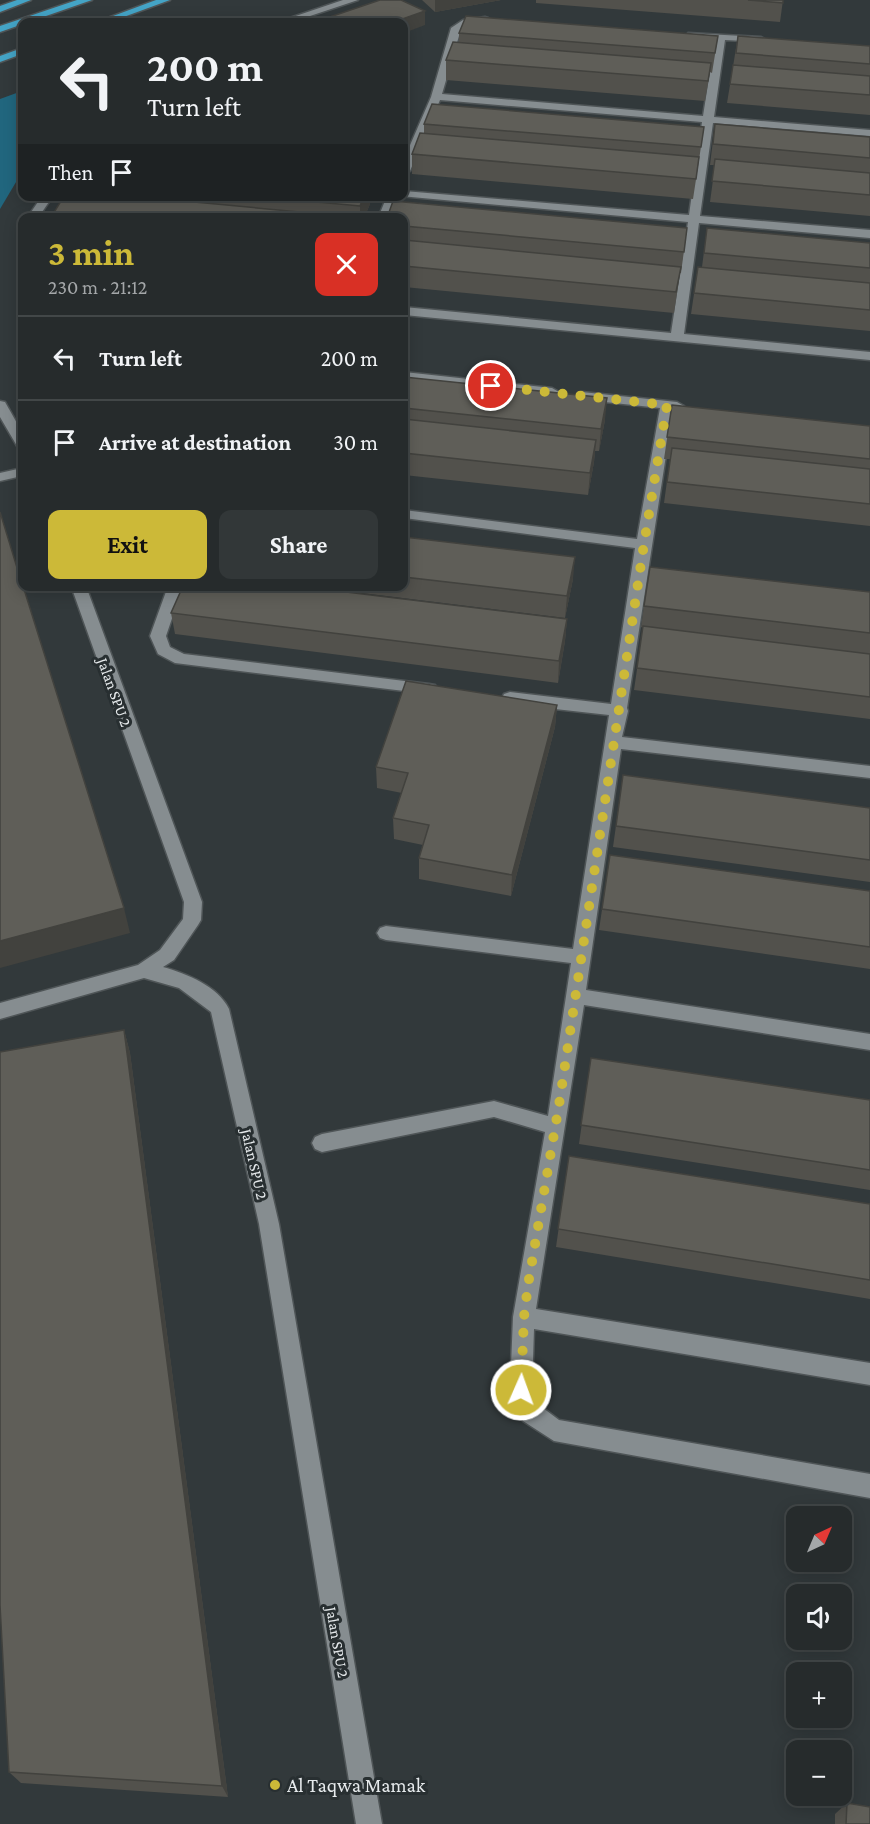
<!DOCTYPE html>
<html lang="en">
<head>
<meta charset="utf-8">
<style>
	body { margin:0; font-family:"Crimson Pro",serif; background:#323738; color:#f1f3f6; height:100vh; display:flex; flex-direction:column; font-size:22px; white-space:nowrap }
	* { box-sizing:border-box; margin:0 }
	p { font-size:20px; color:#a4a7a9 }
	.icon { flex:none; width:33px; height:33px; fill:none; stroke:currentColor; stroke-width:2; stroke-linecap:round; stroke-linejoin:round }
	.map { position:relative; flex:1; overflow:hidden }
	.drawer { position:absolute; left:18px; top:213px; width:390px; height:378px; display:flex; flex-direction:column; background:#262b2c; border-radius:12px; box-shadow:0 3px 15px #0003,0 0 0 2px #424748 }
	.drawer>* { flex:none }
	.top-card { position:absolute; left:18px; top:18px; width:390px; height:183px; border-radius:12px; box-shadow:0 3px 15px #0003,0 0 0 2px #424748; background:#262b2c; color:#f1f3f6; overflow:hidden }
	.needle { width:39px; rotate:44deg }
	.controls { position:absolute; left:786px; top:1506px; display:grid; gap:12px }
	.controls a { display:grid; place-items:center; width:66px; height:66px; border-radius:12px; background:#262b2c; box-shadow:0 3px 15px #0003,0 0 0 2px #424748; font-size:30px }
	.pin { position:absolute; display:grid; place-items:center; width:51px; height:51px; color:#fff; margin:-26px; border:3px solid #fff; border-radius:50%; box-shadow:0 2px 6px #0007 }
	.me { position:absolute; width:66px; margin:-33px; rotate:2deg; stroke-linejoin:round; filter:drop-shadow(0 0 4px #0008) }
	.turn { display:flex; align-items:center; gap:21px; height:126px; padding:0 30px; font-size:27px }
	.turn .icon { width:78px; height:78px; stroke-width:2.5 }
	.turn b { display:block; font-size:42px; line-height:51px }
	.then { display:flex; align-items:center; height:57px; padding:0 30px; background:#0003; gap:12px; font-size:22px }
	.round { display:grid; place-items:center; flex:none; width:63px; height:63px; border-radius:12px; background:#323738 }
	.headline { display:flex; align-items:center; justify-content:space-between; height:102px; padding:0 30px }
	h1 { font-size:36px; font-weight:700; line-height:45px; color:#ccb938 }
	.primary-button { display:flex; gap:12px; margin-top:auto; padding:12px 30px }
	.primary-button a { flex:1; height:69px; border-radius:12px; background:#ccb938; color:#111; font-size:24px; font-weight:700; line-height:69px; text-align:center }
	.primary-button a+a { background:#323738; color:#f1f3f6 }
	ul { padding:0; list-style:none }
	li { display:flex; align-items:center; gap:18px; height:84px; padding:0 30px; border-top:2px solid #424748 }
	li div { flex:1 }
	li b { display:block; font-size:22px }
	li em { font-style:normal }
	.map>svg:first-child { display:block }
	.green { fill:#21667e }
	.lines { fill:none; stroke-linecap:round; stroke-linejoin:round }
	.minor-casing { stroke:#4f5557; stroke-width:3 }
	.highway-casing { stroke:#4f5557; stroke-width:3 }
	.minor { fill:#868d90; fill-rule:evenodd }
	.highway { fill:#44a4c6; fill-rule:evenodd }
	.wall { fill:#52514c }
	.shaded-wall { fill:#42423e }
	.building { fill:#5f5e58; stroke:#42423e; stroke-width:1.5 }
	.route { stroke:#ccb938; stroke-width:10; stroke-dasharray:0 18 }
	.poi-dot { fill:#ccb938; stroke:#282f31; stroke-width:2 }
	.labels { text-anchor:middle; stroke-width:6; stroke-linejoin:round; paint-order:stroke }
	.street-label { font-size:16px; fill:#e6eaec; stroke:#282f31 }
	.near-poi-label { font-size:20px; fill:#e6eaec; stroke:#282f31; text-anchor:start }
</style>
</head>
<body>
<div class="map">
<svg width="870" height="1824" viewBox="0 0 870 1824">
	<rect width="100%" height="100%" fill="#32393b"/>
	<path class="green" d="M 22,91 L 22,172 L 0,209 L 0,99 Z"/>
	<g class="lines">
		<defs>
			<g id="minor">
				<path d="M 343,0 L 358,0 L 292,22 L 278,22 Z"/>
				<path d="M 485,17 L 488,18 L 488,22 L 468,25 L 461,29 L 442,94 L 703,116 L 715,40 L 688,37 L 688,33 L 761,37 L 766,40 L 765,42 L 725,40 L 714,117 L 870,130 L 870,136 L 713,123 L 700,216 L 870,230 L 870,238 L 699,223 L 684,334 L 870,352 L 870,360 L 404,315 L 404,307 L 671,333 L 688,222 L 400,196 L 404,196 L 404,191 L 689,215 L 702,122 L 440,100 L 410,171 L 404,174 L 404,159 L 431,97 L 451,28 L 463,20 Z"/>
				<path d="M 42,196 L 53,196 L 38,218 L 27,218 Z"/>
				<path d="M 387,196 L 399,196 L 390,218 L 378,218 Z"/>
				<path d="M 404,372 L 552,388 L 559,392 L 552,396 L 404,380 Z"/>
				<path d="M 582,392 L 677,402 L 684,406 L 682,409 L 673,410 L 627,708 L 628,711 L 622,737 L 870,766 L 870,778 L 621,749 L 586,990 L 870,1034 L 870,1050 L 584,1005 L 536,1309 L 870,1363 L 870,1385 L 534,1329 L 532,1390 L 539,1405 L 559,1420 L 870,1474 L 870,1498 L 554,1441 L 523,1421 L 510,1390 L 513,1317 L 545,1132 L 494,1117 L 322,1152 L 315,1149 L 312,1143 L 315,1137 L 322,1134 L 494,1101 L 548,1116 L 571,963 L 386,940 L 380,938 L 377,933 L 380,928 L 386,926 L 573,949 L 609,715 L 510,704 L 504,702 L 502,698 L 504,694 L 510,692 L 611,704 L 635,548 L 404,518 L 404,510 L 637,539 L 660,408 L 577,399 L 575,396 Z"/>
				<path d="M 0,401 L 5,402 L 22,432 L 22,447 L 17,446 L 0,417 Z"/>
				<path d="M 22,468 L 22,476 L 0,481 L 0,473 Z"/>
				<path d="M 71,586 L 86,586 L 202,902 L 201,920 L 198,925 L 174,960 L 163,967 C 187,974 218,986 229,1009 L 279,1224 L 382,1824 L 356,1824 L 259,1224 L 211,1012 L 179,988 L 144,978 L 0,1019 L 0,1003 L 138,965 L 160,950 L 183,919 L 184,902 Z"/>
				<path d="M 168,586 L 183,586 L 166,636 L 170,647 L 184,654 L 429,684 L 435,685 L 437,689 L 435,693 L 429,694 L 175,663 L 158,654 L 150,636 Z"/>
			</g>
			<g id="highway">
				<path d="M 17,0 L 31,0 L 0,12 L 0,6 Z"/>
				<path d="M 77,0 L 92,0 L 0,32 L 0,26 Z"/>
				<path d="M 156,0 L 170,0 L 110,22 L 97,22 Z"/>
				<path d="M 22,48 L 22,54 L 0,62 L 0,56 Z"/>
			</g>
		</defs>
		<use href="#minor" class="minor-casing"/>
		<use href="#highway" class="highway-casing"/>
		<use href="#minor" class="minor"/>
		<use href="#highway" class="highway"/>
	</g>
	<g class="wall">
		<path d="M 422,0 L 501,0 L 435,12 Z"/>
		<path d="M 536,0 L 783,0 L 780,22 L 536,3 Z"/>
		<path d="M 459,33 L 718,36 L 712,73 L 710,72 L 705,101 L 446,80 L 446,60 L 459,43 Z"/>
		<path d="M 738,36 L 870,46 L 870,115 L 727,103 Z"/>
		<path d="M 424,124 L 704,127 L 693,199 L 412,174 L 412,154 L 424,133 Z"/>
		<path d="M 715,124 L 870,137 L 870,216 L 710,202 L 715,165 L 710,165 Z"/>
		<path d="M 64,196 L 369,196 L 370,204 L 364,218 L 53,218 L 53,214 Z"/>
		<path d="M 404,218 L 687,228 L 681,273 L 680,273 L 674,313 L 404,287 Z"/>
		<path d="M 707,228 L 870,243 L 870,331 L 691,314 L 698,267 L 702,267 Z"/>
		<path d="M 404,377 L 605,420 L 599,451 L 595,451 L 594,462 L 588,495 L 404,475 Z"/>
		<path d="M 672,405 L 870,426 L 870,526 L 664,503 L 670,459 L 664,459 Z"/>
		<path d="M 404,537 L 573,579 L 565,618 L 305,586 L 404,586 Z"/>
		<path d="M 870,592 L 870,719 L 634,690 L 643,628 L 641,627 L 644,606 Z"/>
		<path d="M 171,613 L 567,619 L 565,641 L 558,683 L 175,634 Z"/>
		<path d="M 557,705 L 555,727 L 511,896 L 419,879 L 419,858 L 423,845 L 394,839 L 393,818 L 402,793 L 377,788 L 376,767 Z"/>
		<path d="M 623,775 L 870,808 L 870,882 L 613,847 Z"/>
		<path d="M 610,855 L 870,891 L 870,969 L 599,930 Z"/>
		<path d="M 124,1030 L 130,1053 L 228,1797 L 21,1783 L 9,1772 Z"/>
		<path d="M 591,1058 L 870,1100 L 870,1190 L 579,1144 Z"/>
		<path d="M 569,1156 L 870,1204 L 870,1299 L 556,1247 Z"/>
		<path d="M 847,1803 L 870,1824 L 835,1824 L 835,1814 Z"/>
	</g>
	<g class="shaded-wall">
		<path d="M 435,0 L 501,0 L 435,12 Z"/>
		<path d="M 425,11 L 425,25 L 404,33 L 404,22 L 394,22 Z"/>
		<path d="M 364,196 L 369,196 L 370,204 L 364,218 L 360,218 L 360,206 Z"/>
		<path d="M 607,398 L 605,420 L 599,451 L 601,429 Z"/>
		<path d="M 596,440 L 594,462 L 588,495 L 590,473 Z"/>
		<path d="M 575,557 L 573,579 L 565,618 L 567,596 Z"/>
		<path d="M 567,619 L 565,641 L 558,683 L 559,661 Z"/>
		<path d="M 557,705 L 555,727 L 511,896 L 512,875 Z"/>
		<path d="M 124,908 L 130,933 L 0,968 L 0,941 Z"/>
		<path d="M 124,1030 L 130,1053 L 228,1797 L 222,1786 Z"/>
	</g>
	<g class="building">
		<path d="M 380,0 L 401,0 L 425,11 L 394,22 L 315,22 Z"/>
		<path d="M 748,0 L 783,0 L 783,3 Z"/>
		<path d="M 466,16 L 718,36 L 715,53 L 459,33 Z"/>
		<path d="M 738,36 L 870,46 L 870,64 L 736,53 Z"/>
		<path d="M 453,42 L 711,63 L 708,81 L 446,60 Z"/>
		<path d="M 733,65 L 870,76 L 870,95 L 730,84 Z"/>
		<path d="M 432,104 L 704,127 L 701,147 L 424,124 Z"/>
		<path d="M 715,124 L 870,137 L 870,158 L 713,144 Z"/>
		<path d="M 420,133 L 699,157 L 696,179 L 412,154 Z"/>
		<path d="M 715,159 L 870,173 L 870,195 L 712,181 Z"/>
		<path d="M 64,196 L 130,196 L 353,217 L 94,218 L 53,214 Z"/>
		<path d="M 252,196 L 364,196 L 360,206 Z"/>
		<path d="M 393,201 L 687,228 L 684,252 L 404,226 L 404,218 L 387,218 Z"/>
		<path d="M 707,228 L 870,243 L 870,268 L 704,253 Z"/>
		<path d="M 404,240 L 681,267 L 676,292 L 404,266 Z"/>
		<path d="M 698,267 L 870,283 L 870,310 L 694,293 Z"/>
		<path d="M 404,377 L 607,398 L 601,429 L 404,408 Z"/>
		<path d="M 672,405 L 870,426 L 870,459 L 667,437 Z"/>
		<path d="M 404,419 L 596,440 L 590,473 L 404,453 Z"/>
		<path d="M 672,448 L 870,469 L 870,504 L 667,482 Z"/>
		<path d="M 0,512 L 22,584 L 22,586 L 23,586 L 124,908 L 0,941 Z"/>
		<path d="M 404,537 L 575,557 L 567,596 L 404,577 Z"/>
		<path d="M 650,567 L 870,592 L 870,633 L 644,606 Z"/>
		<path d="M 183,586 L 297,586 L 567,619 L 559,661 L 171,613 Z"/>
		<path d="M 643,626 L 870,654 L 870,697 L 637,668 Z"/>
		<path d="M 406,681 L 557,705 L 512,875 L 419,858 L 429,825 L 393,818 L 408,773 L 376,767 Z"/>
		<path d="M 623,775 L 870,808 L 870,860 L 616,826 Z"/>
		<path d="M 610,855 L 870,891 L 870,947 L 602,909 Z"/>
		<path d="M 124,1030 L 222,1786 L 9,1772 L 0,1605 L 0,1052 Z"/>
		<path d="M 591,1058 L 870,1100 L 870,1170 L 581,1125 Z"/>
		<path d="M 569,1156 L 870,1204 L 870,1280 L 558,1229 Z"/>
		<path d="M 847,1803 L 870,1807 L 870,1824 L 846,1824 Z"/>
	</g>
	<g class="lines">
		<path class="route" d="M 491,386 L 667,405 L 644,544 L 559,1105 L 528,1285 L 524,1317 L 521,1390"/>
	</g>
	<circle class="poi-dot" cx="275" cy="1785" r="6"/>
	<g class="labels">
		<g class="street-label">
			<text transform="translate(115 692) rotate(70)" y="6">Jalan SPU 2</text>
			<text transform="translate(255 1164) rotate(77)" y="6">Jalan SPU 2</text>
			<text transform="translate(338 1642) rotate(80)" y="6">Jalan SPU 2</text>
		</g>
		<g class="near-poi-label">
			<text x="287" y="1792">Al Taqwa Mamak</text>
		</g>
	</g>
</svg>
<div class="controls">
<a><svg class="needle" viewBox="-14 -14 28 28"><path d="M0-13l5 13h-10z" fill="#e53935"/><path d="M0 13l5-13h-10z" fill="#a4a7a9"/></svg></a>
<a><svg class="icon" aria-label="sound" viewBox="0 0 24 24"><path d="M4 9h4l5-4v14l-5-4H4zM17 9q2 3 0 6"/></svg></a>
<a>+</a>
<a>−</a>
</div>
<div class="pin" style="left:491px;top:386px;background:#d93025"><svg class="icon" aria-label="arrive" viewBox="0 0 24 24"><path d="M6 21V4h12l-3 4 3 4H6"/></svg></div>
<svg class="me" style="left:521px;top:1390px" viewBox="-20 -20 40 40"><circle r="17" fill="#ccb938" stroke="#fff" stroke-width="3"/><path d="M0-11L8 9 0 5-8 9z" fill="#fff"/></svg>
<div class="top-card">
<div class="turn"><svg class="icon" aria-label="left" viewBox="0 0 24 24"><path d="M17 20v-9H6M10 6l-5 5 5 5"/></svg><div><b>200 m</b>Turn left</div></div>
<div class="then">Then<svg class="icon" aria-label="arrive" viewBox="0 0 24 24"><path d="M6 21V4h12l-3 4 3 4H6"/></svg></div>
</div>
<section class="drawer">
<div class="headline"><div><h1>3 min</h1><p>230 m · 21:12</p></div><a class="round" style="background:#d93025;color:#fff"><svg class="icon" aria-label="close" viewBox="0 0 24 24"><path d="M6 6l12 12M18 6L6 18"/></svg></a></div>
<ul>
<li><svg class="icon" aria-label="left" viewBox="0 0 24 24"><path d="M17 20v-9H6M10 6l-5 5 5 5"/></svg><div><b>Turn left</b></div><em>200 m</em></li>
<li><svg class="icon" aria-label="arrive" viewBox="0 0 24 24"><path d="M6 21V4h12l-3 4 3 4H6"/></svg><div><b>Arrive at destination</b></div><em>30 m</em></li>
</ul>
<div class="primary-button"><a>Exit</a><a>Share</a></div>
</section>
</div>
</body>
</html>
